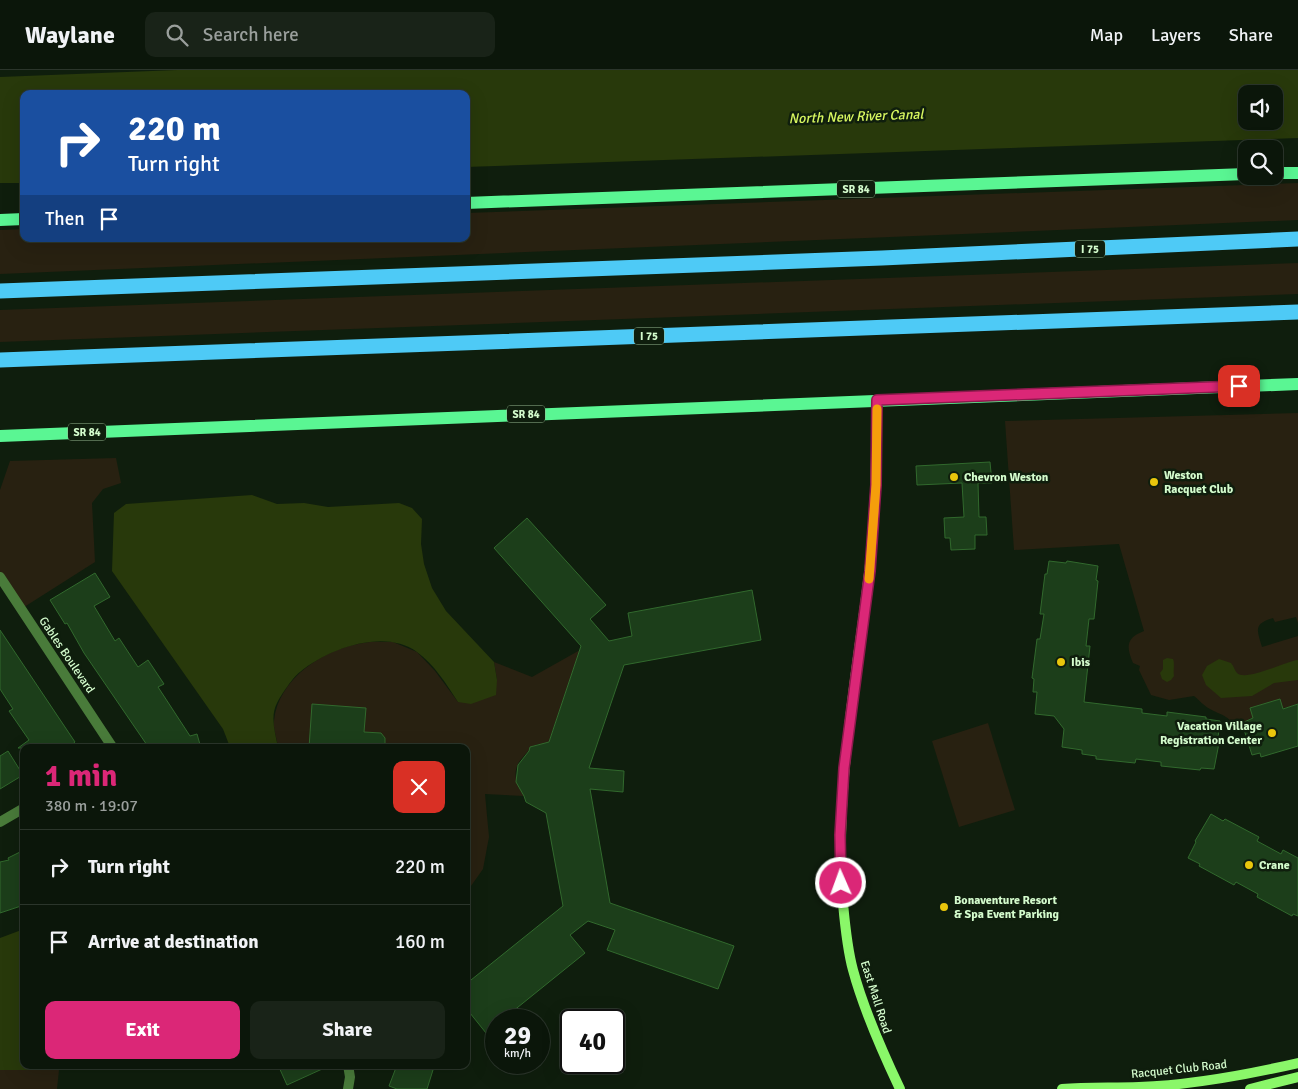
<!DOCTYPE html>
<html lang="en">
<head>
<meta charset="utf-8">
<style>
	body { margin:0; font-family:Signika,sans-serif; background:#192318; color:#f1f3f6; height:100vh; display:flex; flex-direction:column; font-size:19px; white-space:nowrap }
	* { box-sizing:border-box; margin:0 }
	p { font-size:16px; color:#9a9f9c }
	.icon { flex:none; width:28px; height:28px; fill:none; stroke:currentColor; stroke-width:2; stroke-linecap:round; stroke-linejoin:round }
	.map { position:relative; flex:1; overflow:hidden }
	.panel { position:absolute; left:20px; top:674px; width:450px; height:325px; display:flex; flex-direction:column; background:#0b160a; border-radius:10px; box-shadow:0 5px 20px #0002,0 0 0 1px #2b352b }
	.panel>* { flex:none }
	.hud { position:absolute; left:20px; top:20px; width:450px; height:152px; border-radius:10px; box-shadow:0 5px 20px #0002,0 0 0 1px #2b352b; background:#1a4fa0; color:#fff; overflow:hidden }
	.fabs { position:absolute; left:1238px; top:15px; display:grid; gap:10px }
	.fabs a { display:grid; place-items:center; width:45px; height:45px; border-radius:10px; background:#0b160a; box-shadow:0 5px 20px #0002,0 0 0 1px #2b352b; font-size:25px }
	.speed { position:absolute; left:485px; top:939px; display:flex; gap:10px; font-size:25px; font-weight:700; text-align:center }
	.speed>* { display:grid; place-content:center; width:65px; height:65px; border-radius:50%; background:#0b160a; box-shadow:0 5px 20px #0002,0 0 0 1px #2b352b; line-height:1 }
	.speed small { font-size:12px; font-weight:400 }
	.speed .limit { border:2px solid #111; border-radius:8px; background:#fff; color:#111 }
	.pin { position:absolute; display:grid; place-items:center; width:42px; height:42px; color:#fff; margin:-21px; border-radius:10px; box-shadow:0 2px 8px #0006 }
	.me { position:absolute; width:55px; margin:-28px; rotate:358deg; stroke-linejoin:round; filter:drop-shadow(0 0 4px #0008) }
	.turn { display:flex; align-items:center; gap:18px; height:105px; padding:0 25px; font-size:22px }
	.turn .icon { width:65px; height:65px; stroke-width:2.5 }
	.turn b { display:block; font-size:35px; line-height:42px }
	.then { display:flex; align-items:center; height:48px; padding:0 25px; background:#0003; gap:10px; font-size:19px }
	.round { display:grid; place-items:center; flex:none; width:52px; height:52px; border-radius:10px; background:#192318 }
	.overview { display:flex; align-items:center; justify-content:space-between; height:85px; padding:0 25px }
	h1 { font-size:30px; font-weight:800; line-height:38px; color:#db2777 }
	.button { display:flex; gap:10px; margin-top:auto; padding:10px 25px }
	.button a { flex:1; height:58px; border-radius:10px; background:#db2777; color:#fff; font-size:20px; font-weight:800; line-height:58px; text-align:center }
	.button a+a { background:#192318; color:#f1f3f6 }
	ul { padding:0; list-style:none }
	li { display:flex; align-items:center; gap:15px; height:75px; padding:0 25px; border-top:1px solid #2b352b }
	li div { flex:1 }
	li b { display:block; font-size:19px }
	li em { font-style:normal }
	header { display:flex; align-items:center; gap:30px; box-sizing:border-box; height:70px; padding:0 25px; background:#0b160a; border-bottom:1px solid #2b352b }
	header strong { font-size:24px }
	nav { display:flex; gap:28px; margin-inline-start:auto; font-size:18px }
	.search { width:350px; height:45px; background:#192318; display:flex; align-items:center; gap:12px; box-sizing:border-box; padding:0 18px; border-radius:10px; color:#9a9f9c; font-size:19px }
	.map>svg:first-child { display:block }
	.green { fill:#282111 }
	.water { fill:#28390b; fill-rule:evenodd }
	.building { fill:#1c3e1a; stroke:#31692d }
	.lines { fill:none; stroke-linecap:round; stroke-linejoin:round }
	.street { stroke:#497b3a; stroke-width:10 }
	.secondary { stroke:#8af769; stroke-width:10 }
	.primary { stroke:#5af693; stroke-width:12 }
	.highway { stroke:#4ecaf6; stroke-width:15 }
	.route-casing { stroke:#8e194d; stroke-width:12 }
	.route { stroke:#db2777; stroke-width:9 }
	.slow { stroke:#f59e0b; stroke-width:9 }
	.poi-dot { fill:#e9c60c; stroke:#0f1e0d; stroke-width:2 }
	.labels { text-anchor:middle; stroke-width:5; stroke-linejoin:round; paint-order:stroke }
	.shield { fill:#0f1e0d; stroke:#99b993; stroke-width:1 }
	.shield-label { font-size:11px; font-weight:bold; fill:#d4fccd }
	.poi-label { font-size:12px; font-weight:bold; fill:#d4fccd; stroke:#0f1e0d; text-anchor:start }
	.street-label { font-size:12px; fill:#d4fccd; stroke:#0f1e0d }
	.water-label { font-size:14px; font-style:italic; fill:#d8f760; stroke:#0f1e0d }
</style>
</head>
<body>
<header>
<strong>Waylane</strong>
<div class="search"><svg class="icon" aria-label="search" viewBox="0 0 24 24"><circle cx="10" cy="10" r="6"/><path d="M15 15l6 6"/></svg>Search here</div>
<nav><a>Map</a><a>Layers</a><a>Share</a></nav>
</header>
<div class="map">
<svg width="1298" height="1019" viewBox="0 0 1298 1019">
	<rect width="100%" height="100%" fill="#0f1e0d"/>
	<g class="green">
		<path d="M 1298,113 L 1298,150 L 0,204 L 0,160 L 24,159 L 24,169 L 466,169 L 466,143 Z"/>
		<path d="M 1298,193 L 1298,224 L 0,272 L 0,240 Z"/>
		<path d="M 1298,343 L 1298,553 L 1296,547 L 1275,552 L 1273,548 C 1253,554 1257,560 1262,577 L 1298,566 L 1298,634 L 1292,636 L 1293,639 L 1288,640 L 1287,637 L 1249,649 L 1250,650 L 1244,652 L 1245,656 L 1235,659 C 1230,645 1220,645 1210,639 C 1204,636 1199,630 1194,626 L 1169,630 L 1151,625 L 1139,600 L 1140,596 L 1133,593 C 1126,576 1126,568 1144,561 L 1119,474 L 1014,480 L 1005,351 Z"/>
		<path d="M 116,388 L 121,413 L 103,419 L 92,433 L 95,492 L 21,539 L 0,507 L 0,420 L 10,391 Z"/>
		<path d="M 393,572 L 417,582 L 435,601 L 458,632 L 497,610 L 494,592 L 532,607 L 580,580 L 547,677 L 539,674 L 530,677 C 528,684 521,687 518,694 C 512,706 518,716 524,726 L 485,724 L 489,767 L 483,799 L 466,823 L 466,678 L 278,677 C 277,669 273,659 274,651 C 278,609 323,579 363,573 C 372,571 383,572 393,572 Z"/>
		<path d="M 988,653 L 1015,740 L 959,757 L 932,671 Z"/>
		<path d="M 0,1000 L 59,1000 L 57,1019 L 0,1019 Z"/>
	</g>
	<g class="water">
		<path d="M 177,0 L 1298,0 L 1298,68 L 466,97 L 466,24 L 24,24 L 24,113 L 0,113 L 0,7 ZM 1246,24 L 1274,24 L 1274,51 L 1246,51 Z"/>
		<path d="M 252,425 L 277,434 L 304,433 L 328,437 L 399,433 L 412,438 L 422,449 L 421,474 L 424,494 L 432,518 L 446,541 L 494,592 L 497,610 L 496,625 L 471,634 L 458,632 C 447,615 434,594 417,582 C 384,558 328,579 300,602 C 293,607 281,625 277,633 C 270,646 275,663 278,677 L 230,677 L 223,659 L 112,501 L 114,443 L 126,434 Z"/>
		<path d="M 1167,588 L 1173,589 C 1175,594 1173,601 1174,606 L 1171,610 L 1167,612 L 1162,609 L 1160,603 L 1163,599 L 1163,590 Z"/>
		<path d="M 1219,589 L 1231,593 C 1234,596 1234,600 1237,603 C 1246,612 1286,591 1298,590 L 1298,610 L 1274,613 L 1252,626 L 1221,628 L 1206,615 L 1202,605 L 1207,596 Z"/>
		<path d="M 24,859 L 24,995 L 154,995 L 144,1000 L 0,1000 L 0,868 Z"/>
	</g>
	<g class="building">
		<path d="M 990,392 L 992,413 L 978,413 L 979,447 L 986,447 L 987,465 L 975,465 L 975,479 L 951,480 L 950,468 L 945,468 L 944,448 L 964,447 L 962,413 L 917,415 L 916,396 Z"/>
		<path d="M 527,448 L 606,535 L 590,549 L 609,571 L 632,566 L 628,543 L 752,520 L 761,570 L 624,595 L 589,698 L 624,701 L 623,722 L 590,719 L 610,833 L 734,876 L 718,919 L 607,880 L 615,860 L 588,851 L 570,865 L 585,883 L 502,950 L 496,950 L 496,955 L 486,963 L 466,938 L 466,914 L 563,836 L 546,743 L 526,732 L 524,726 L 516,712 L 518,695 L 529,681 L 530,677 L 549,672 L 581,576 L 494,478 Z"/>
		<path d="M 1049,491 L 1066,493 L 1067,491 L 1098,496 L 1096,510 L 1098,511 L 1094,549 L 1089,549 L 1086,576 L 1090,576 L 1084,632 L 1142,639 L 1142,643 L 1167,646 L 1167,642 L 1206,647 L 1206,649 L 1220,651 L 1218,668 L 1220,668 L 1214,699 L 1201,698 L 1200,700 L 1161,696 L 1161,692 L 1136,689 L 1135,693 L 1096,689 L 1096,686 L 1082,684 L 1082,680 L 1062,677 L 1064,659 L 1054,646 L 1035,644 L 1037,622 L 1033,622 L 1034,609 L 1032,608 L 1037,569 L 1040,569 L 1044,544 L 1040,544 L 1045,504 L 1047,504 Z"/>
		<path d="M 95,503 L 110,527 L 94,536 L 115,571 L 119,568 L 138,597 L 148,590 L 164,614 L 158,617 L 190,666 L 197,664 L 201,678 L 149,678 L 84,583 L 67,553 L 65,554 L 50,530 Z"/>
		<path d="M 0,560 L 75,672 L 68,678 L 18,678 L 29,670 L 9,641 L 13,639 L 0,619 Z"/>
		<path d="M 1280,629 L 1283,639 L 1298,634 L 1298,676 L 1261,687 L 1260,683 L 1252,685 L 1242,653 L 1253,648 L 1250,638 Z"/>
		<path d="M 312,634 L 366,638 L 364,662 L 381,663 L 385,668 L 385,678 L 309,678 Z"/>
		<path d="M 8,681 L 23,705 L 0,719 L 0,686 Z"/>
		<path d="M 1211,744 L 1223,751 L 1225,749 L 1259,767 L 1257,771 L 1281,784 L 1283,780 L 1298,788 L 1298,846 L 1293,844 L 1292,846 L 1257,827 L 1258,824 L 1236,812 L 1234,815 L 1199,796 L 1200,794 L 1188,788 L 1196,772 L 1195,771 Z"/>
		<path d="M 24,780 L 24,835 L 0,843 L 0,792 L 9,790 L 8,788 Z"/>
		<path d="M 278,995 L 331,995 L 287,1015 Z"/>
		<path d="M 397,995 L 417,995 L 433,1000 L 427,1019 L 397,1019 L 389,1016 Z"/>
	</g>
	<g class="lines">
		<g class="street">
			<path d="M 0,507 L 113,678"/>
			<path d="M 0,752 L 24,738"/>
			<path d="M 348,1019 L 350,1007 L 348,995"/>
		</g>
		<g class="secondary">
			<path d="M 877,330 C 876,387 876,446 869,503 C 856,613 834,722 843,833 C 845,855 847,878 853,900 C 864,941 882,981 900,1019"/>
			<path d="M 1062,1019 C 1087,1017 1113,1018 1139,1017 C 1192,1015 1246,1005 1298,993"/>
			<path d="M 1250,1019 L 1298,1007"/>
		</g>
		<g class="primary">
			<path d="M 1274,103 L 1298,103"/>
			<path d="M 466,133 L 1246,104"/>
			<path d="M 0,150 L 24,149"/>
			<path d="M 0,366 L 1298,314"/>
		</g>
		<g class="highway">
			<path d="M 0,221 L 882,188 L 1298,169"/>
			<path d="M 0,290 L 1298,242"/>
		</g>
	</g>
	<g class="lines">
		<defs>
			<path id="route" d="M 841,813 L 840,765 L 844,698 L 870,501 L 876,415 L 877,330 L 1239,316"/>
		</defs>
		<use href="#route" class="route-casing"/>
		<use href="#route" class="route"/>
		<path class="slow" d="M 869,509 L 876,415 L 877,339"/>
	</g>
	<g class="poi-dot">
		<circle cx="954" cy="407" r="5"/>
		<circle cx="1154" cy="412" r="5"/>
		<circle cx="1061" cy="592" r="5"/>
		<circle cx="1272" cy="663" r="5"/>
		<circle cx="1249" cy="795" r="5"/>
		<circle cx="944" cy="837" r="5"/>
	</g>
	<g class="labels">
		<g class="shield">
			<rect x="837" y="110.5" width="38" height="17" rx="4"/>
			<rect x="1075" y="170.5" width="30" height="17" rx="4"/>
			<rect x="634" y="257.5" width="30" height="17" rx="4"/>
			<rect x="507" y="335.5" width="38" height="17" rx="4"/>
			<rect x="68" y="353.5" width="38" height="17" rx="4"/>
		</g>
		<g class="shield-label">
			<text x="856" y="123">SR 84</text>
			<text x="1090" y="183">I 75</text>
			<text x="649" y="270">I 75</text>
			<text x="526" y="348">SR 84</text>
			<text x="87" y="366">SR 84</text>
		</g>
		<g class="poi-label">
			<text x="1164" y="409">Weston<tspan x="1164" dy="14">Racquet Club</tspan></text>
			<text x="964" y="411">Chevron Weston</text>
			<text x="1071" y="596">Ibis</text>
			<text x="1262" y="660" text-anchor="end">Vacation Village<tspan x="1262" dy="14">Registration Center</tspan></text>
			<text x="1259" y="799">Crane</text>
			<text x="954" y="834">Bonaventure Resort<tspan x="954" dy="14">&amp; Spa Event Parking</tspan></text>
		</g>
		<g class="street-label">
			<text transform="translate(67 585) rotate(56)" y="4">Gables Boulevard</text>
			<text transform="translate(876 927) rotate(72)" y="4">East Mall Road</text>
			<text transform="translate(1179 999) rotate(-6)" y="4">Racquet Club Road</text>
		</g>
		<g class="water-label">
			<text transform="translate(856 46) rotate(-2)" y="5">North New River Canal</text>
		</g>
	</g>
</svg>
<div class="fabs">
<a><svg class="icon" aria-label="sound" viewBox="0 0 24 24"><path d="M4 9h4l5-4v14l-5-4H4zM17 9q2 3 0 6"/></svg></a>
<a><svg class="icon" aria-label="search" viewBox="0 0 24 24"><circle cx="10" cy="10" r="6"/><path d="M15 15l6 6"/></svg></a>
</div>
<div class="speed"><div>29<small>km/h</small></div><div class="limit">40</div></div>
<div class="pin" style="left:1239px;top:316px;background:#d93025"><svg class="icon" aria-label="arrive" viewBox="0 0 24 24"><path d="M6 21V4h12l-3 4 3 4H6"/></svg></div>
<svg class="me" style="left:841px;top:813px" viewBox="-20 -20 40 40"><circle r="17" fill="#db2777" stroke="#fff" stroke-width="3"/><path d="M0-11L8 9 0 5-8 9z" fill="#fff"/></svg>
<div class="hud">
<div class="turn"><svg class="icon" aria-label="right" viewBox="0 0 24 24"><path d="M7 20v-9h11M14 6l5 5-5 5"/></svg><div><b>220 m</b>Turn right</div></div>
<div class="then">Then<svg class="icon" aria-label="arrive" viewBox="0 0 24 24"><path d="M6 21V4h12l-3 4 3 4H6"/></svg></div>
</div>
<section class="panel">
<div class="overview"><div><h1>1 min</h1><p>380 m · 19:07</p></div><a class="round" style="background:#d93025;color:#fff"><svg class="icon" aria-label="close" viewBox="0 0 24 24"><path d="M6 6l12 12M18 6L6 18"/></svg></a></div>
<ul>
<li><svg class="icon" aria-label="right" viewBox="0 0 24 24"><path d="M7 20v-9h11M14 6l5 5-5 5"/></svg><div><b>Turn right</b></div><em>220 m</em></li>
<li><svg class="icon" aria-label="arrive" viewBox="0 0 24 24"><path d="M6 21V4h12l-3 4 3 4H6"/></svg><div><b>Arrive at destination</b></div><em>160 m</em></li>
</ul>
<div class="button"><a>Exit</a><a>Share</a></div>
</section>
</div>
</body>
</html>
